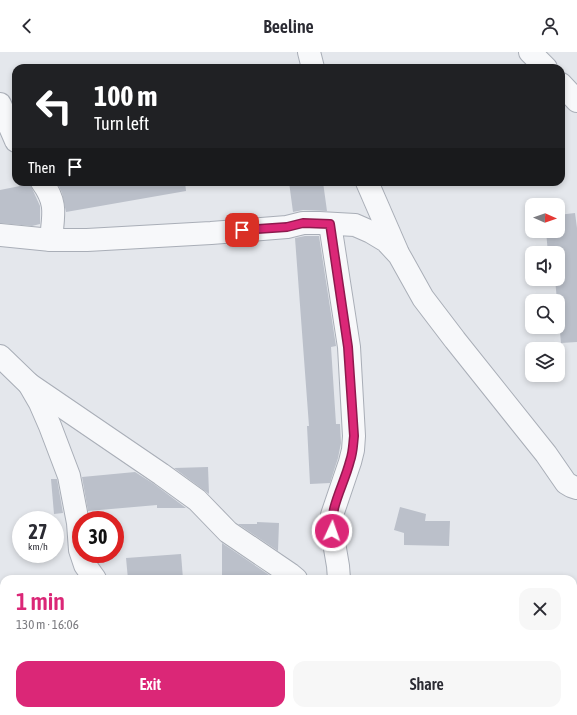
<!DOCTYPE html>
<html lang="en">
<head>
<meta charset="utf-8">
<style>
	body { margin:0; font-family:"Asap Condensed",sans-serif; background:#f7f7f7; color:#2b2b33; height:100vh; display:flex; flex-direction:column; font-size:15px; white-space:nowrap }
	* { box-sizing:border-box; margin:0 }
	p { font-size:13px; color:#7c7c81 }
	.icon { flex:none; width:22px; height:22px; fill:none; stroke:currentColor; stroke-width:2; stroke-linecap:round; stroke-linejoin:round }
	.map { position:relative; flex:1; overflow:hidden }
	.panel { position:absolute; left:0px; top:523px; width:577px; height:140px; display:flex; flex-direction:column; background:#fff; border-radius:12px 12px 0 0; box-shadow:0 2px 6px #0003 }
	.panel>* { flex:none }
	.guide { position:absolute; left:12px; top:12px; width:553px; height:122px; border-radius:12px; box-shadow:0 2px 6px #0003; background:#202124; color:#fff; overflow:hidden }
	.needle { width:26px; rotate:92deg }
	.tools { position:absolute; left:525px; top:146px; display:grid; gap:8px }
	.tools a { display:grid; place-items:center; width:40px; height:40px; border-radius:8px; background:#fff; box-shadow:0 2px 6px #0003; font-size:20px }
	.speed { position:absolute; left:12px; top:459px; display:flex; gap:8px; font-size:20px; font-weight:700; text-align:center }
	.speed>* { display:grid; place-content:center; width:52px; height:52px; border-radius:50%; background:#fff; box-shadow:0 2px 6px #0003; line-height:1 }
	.speed small { font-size:10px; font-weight:400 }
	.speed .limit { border:6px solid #d22; background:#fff; color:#111 }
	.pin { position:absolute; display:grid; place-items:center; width:34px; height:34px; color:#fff; margin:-17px; border-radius:8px; box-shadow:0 2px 6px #0006 }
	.me { position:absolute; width:44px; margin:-22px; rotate:3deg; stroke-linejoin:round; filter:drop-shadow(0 0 3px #0008) }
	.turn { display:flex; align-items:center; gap:14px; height:84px; padding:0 16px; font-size:18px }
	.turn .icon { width:52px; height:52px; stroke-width:2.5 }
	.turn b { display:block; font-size:28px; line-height:34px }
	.then { display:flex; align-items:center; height:38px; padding:0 16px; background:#0003; gap:8px; font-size:15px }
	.round { display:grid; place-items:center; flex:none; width:42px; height:42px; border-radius:12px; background:#f7f7f7 }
	.overview { display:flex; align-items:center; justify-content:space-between; height:68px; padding:0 16px }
	h1 { font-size:24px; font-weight:600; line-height:30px; color:#db2777 }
	.cta { display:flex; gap:8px; margin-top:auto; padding:8px 16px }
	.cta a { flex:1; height:46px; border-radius:12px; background:#db2777; color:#fff; font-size:16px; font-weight:600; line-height:46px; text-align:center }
	.cta a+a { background:#f7f7f7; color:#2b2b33 }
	header { display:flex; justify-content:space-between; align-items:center; height:52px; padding:0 16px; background:#fff; font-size:18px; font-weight:600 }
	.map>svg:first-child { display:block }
	.building { fill:#bbc0ca }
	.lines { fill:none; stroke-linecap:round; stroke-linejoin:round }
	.street-casing { stroke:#a9aeb7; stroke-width:24 }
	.street { stroke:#f7f8fa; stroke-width:22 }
	.route-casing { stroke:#8e194d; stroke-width:10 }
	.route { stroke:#db2777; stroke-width:7 }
</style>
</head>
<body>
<header><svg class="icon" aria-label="back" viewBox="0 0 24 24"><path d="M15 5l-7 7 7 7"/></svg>Beeline<svg class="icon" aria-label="person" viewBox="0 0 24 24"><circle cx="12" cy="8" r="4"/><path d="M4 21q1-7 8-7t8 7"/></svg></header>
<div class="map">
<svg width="577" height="663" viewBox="0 0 577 663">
	<rect width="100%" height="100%" fill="#e4e7ec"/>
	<g class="building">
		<path d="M 57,130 L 185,130 L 186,139 L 66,160 L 62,141 Z"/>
		<path d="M 289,130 L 323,130 L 327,159 L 303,158 L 293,160 Z"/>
		<path d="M 30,132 L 40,154 L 40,172 L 32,174 L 0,171 L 0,138 Z"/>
		<path d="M 575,161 L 577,176 L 577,290 L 561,291 L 555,227 L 558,227 L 558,201 L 548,201 L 546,179 L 558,179 L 558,163 Z"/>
		<path d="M 305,184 L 319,184 L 336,294 L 331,295 L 336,372 L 340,372 L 341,391 L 338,406 L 330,431 L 310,432 L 307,374 L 309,374 L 295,186 Z"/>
		<path d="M 208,415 L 209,442 L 174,416 Z"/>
		<path d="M 135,420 L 154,432 L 186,456 L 157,456 L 157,453 L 88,459 L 82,425 Z"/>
		<path d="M 51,427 L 57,427 L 63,461 L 54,462 Z"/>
		<path d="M 400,455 L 426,462 L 425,469 L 450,469 L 449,494 L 404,493 L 404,481 L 394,478 Z"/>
		<path d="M 257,470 L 279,471 L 278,499 L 238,472 L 257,472 Z"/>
		<path d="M 222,491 L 275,527 L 222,527 Z"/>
		<path d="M 181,502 L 183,527 L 128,527 L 126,506 Z"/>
	</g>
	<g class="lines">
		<defs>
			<g id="street">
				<path d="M 309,0 L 313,16"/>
				<path d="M 530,0 L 546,16"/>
				<path d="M 561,32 L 577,49"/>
				<path d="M 0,52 L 16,89"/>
				<path d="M 42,130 C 58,152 53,163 51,188"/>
				<path d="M 367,130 L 397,199"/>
				<path d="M 330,172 L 349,295 L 354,384 L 353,398 L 350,410 L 332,463 L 332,479 L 338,514 L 339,527"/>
				<path d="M 0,183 L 51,188 L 87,188 L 211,181 L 287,175 L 303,171 L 319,171 L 355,173 L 371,180 L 386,189 L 399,203 L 423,246 L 455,288 L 546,402 L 566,431 L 571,434 L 577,436"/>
				<path d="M 0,304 L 29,332 L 40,351 L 50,374 L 69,424 L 78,471 L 80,498 L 85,513 L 95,527"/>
				<path d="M 29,332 L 161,422 L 197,448 L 228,480 L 290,522 L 296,527"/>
				<path d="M 0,590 L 4,590"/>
				<path d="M 573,658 L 577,659"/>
				<path d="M 221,659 L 221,663"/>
			</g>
		</defs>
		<use href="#street" class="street-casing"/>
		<use href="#street" class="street"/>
	</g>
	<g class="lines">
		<defs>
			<path id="route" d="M 242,178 L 287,175 L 303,171 L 330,172 L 348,295 L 354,384 C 353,393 353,401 350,409 C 344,433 330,454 332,479"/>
		</defs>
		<use href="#route" class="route-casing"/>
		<use href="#route" class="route"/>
	</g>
</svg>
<div class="tools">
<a><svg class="needle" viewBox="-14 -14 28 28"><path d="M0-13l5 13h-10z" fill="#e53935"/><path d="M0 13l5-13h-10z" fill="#7c7c81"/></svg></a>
<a><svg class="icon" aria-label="sound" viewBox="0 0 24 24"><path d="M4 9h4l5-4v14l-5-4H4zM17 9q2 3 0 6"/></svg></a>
<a><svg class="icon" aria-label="search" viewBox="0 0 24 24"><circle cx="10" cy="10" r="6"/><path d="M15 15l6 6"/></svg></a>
<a><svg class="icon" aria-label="layers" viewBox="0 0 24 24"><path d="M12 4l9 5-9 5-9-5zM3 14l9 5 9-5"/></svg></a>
</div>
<div class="speed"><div>27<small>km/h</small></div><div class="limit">30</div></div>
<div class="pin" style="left:242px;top:178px;background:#d93025"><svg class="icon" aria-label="arrive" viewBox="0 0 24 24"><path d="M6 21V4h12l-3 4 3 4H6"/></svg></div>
<svg class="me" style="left:332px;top:479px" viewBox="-20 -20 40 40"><circle r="17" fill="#db2777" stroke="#fff" stroke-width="3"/><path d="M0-11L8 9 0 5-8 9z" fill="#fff"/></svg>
<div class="guide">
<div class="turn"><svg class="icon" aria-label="left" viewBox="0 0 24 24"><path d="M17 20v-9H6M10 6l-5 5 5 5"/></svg><div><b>100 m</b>Turn left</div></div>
<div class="then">Then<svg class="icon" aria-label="arrive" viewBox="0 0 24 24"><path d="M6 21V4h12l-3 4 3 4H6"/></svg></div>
</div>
<section class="panel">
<div class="overview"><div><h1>1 min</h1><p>130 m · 16:06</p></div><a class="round"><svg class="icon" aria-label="close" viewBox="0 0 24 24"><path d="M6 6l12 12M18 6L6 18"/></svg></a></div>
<div class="cta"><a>Exit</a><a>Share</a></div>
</section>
</div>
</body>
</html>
